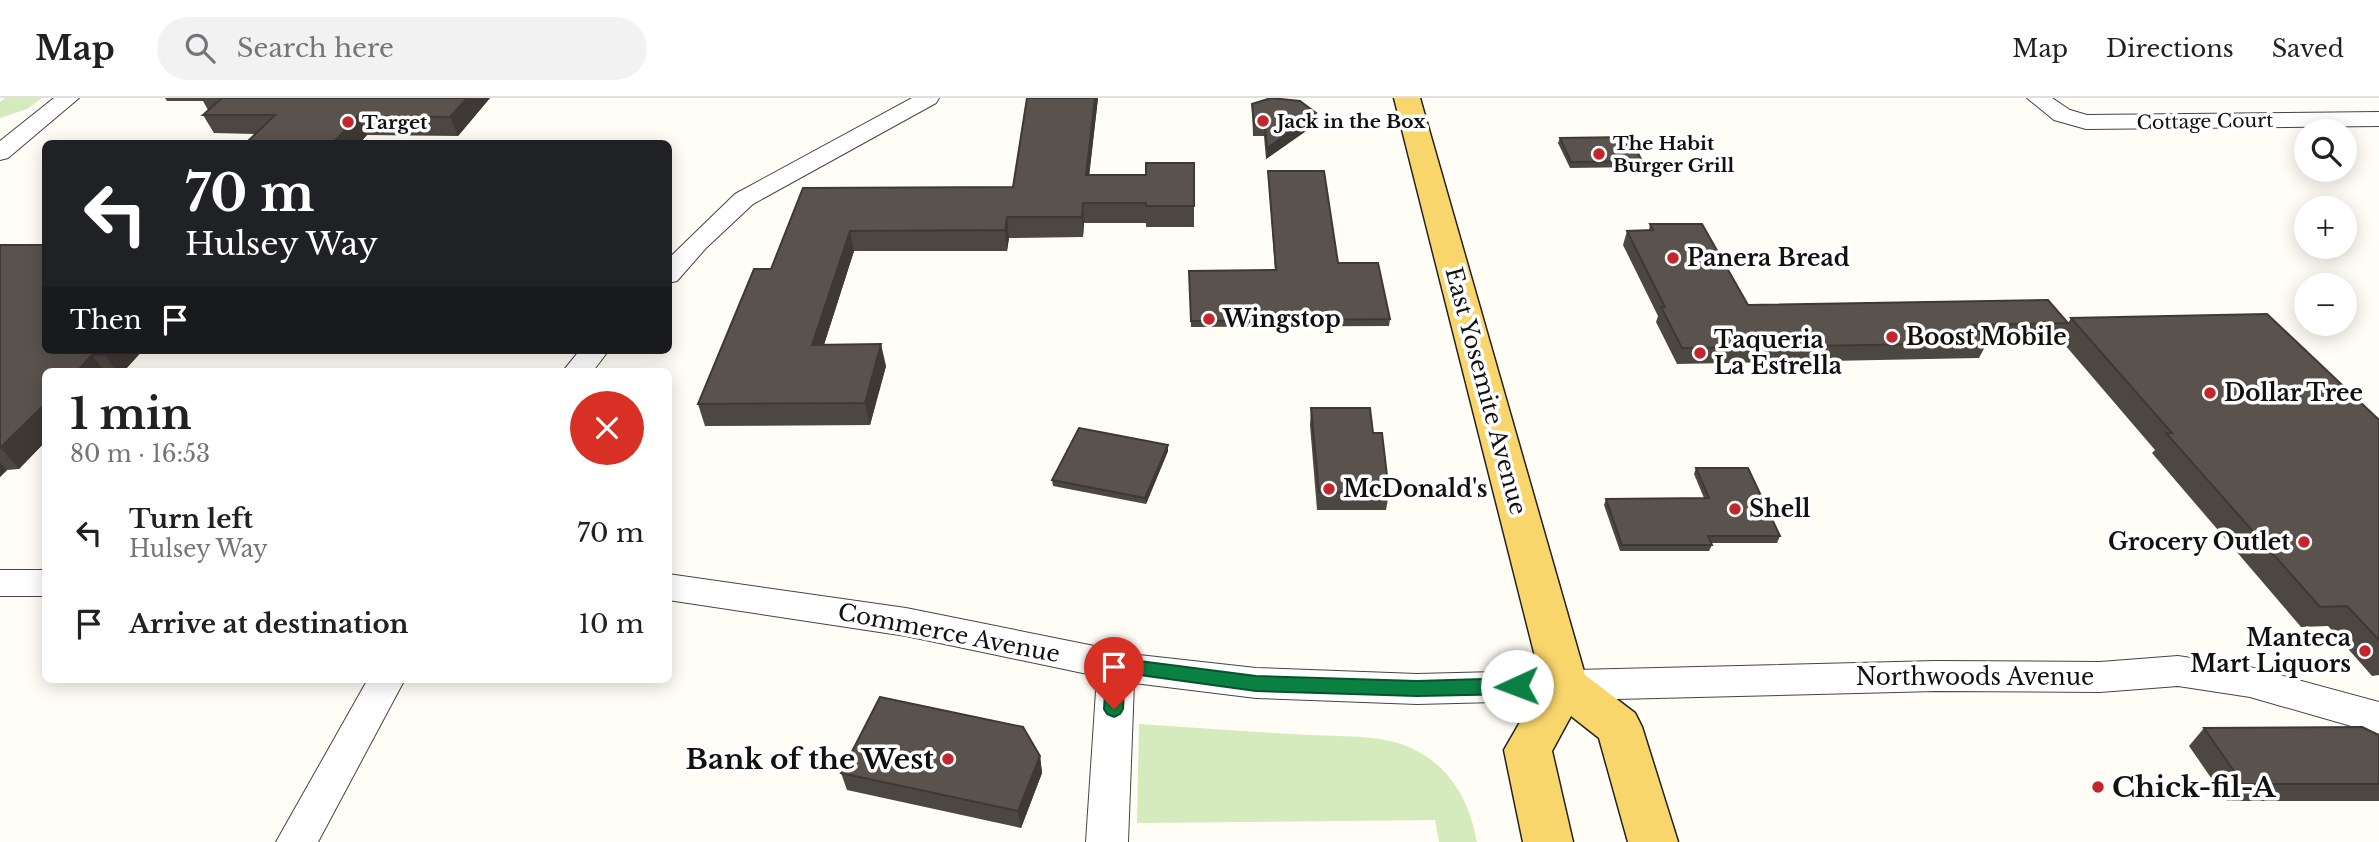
<!DOCTYPE html>
<html lang="en">
<head>
<meta charset="utf-8">
<style>
	body { margin:0; font-family:"Libre Baskerville",serif; background:#f2f2f2; color:#202124; height:100vh; display:flex; flex-direction:column; font-size:26px; white-space:nowrap }
	* { box-sizing:border-box; margin:0 }
	p { font-size:23px; color:#757577 }
	.icon { flex:none; width:38px; height:38px; fill:none; stroke:currentColor; stroke-width:2; stroke-linecap:round; stroke-linejoin:round }
	.map { position:relative; flex:1; overflow:hidden }
	.drawer { position:absolute; left:42px; top:270px; width:630px; height:315px; display:flex; flex-direction:column; background:#fff; border-radius:10px; box-shadow:0 4px 18px #0003 }
	.drawer>* { flex:none }
	.guide { position:absolute; left:42px; top:42px; width:630px; height:214px; border-radius:10px; box-shadow:0 4px 18px #0003; background:#202124; color:#fff; overflow:hidden }
	.buttons { position:absolute; left:2294px; top:21px; display:grid; gap:14px }
	.buttons a { display:grid; place-items:center; width:63px; height:63px; border-radius:50%; background:#fff; box-shadow:0 4px 18px #0003; font-size:35px }
	.pin { position:absolute; display:grid; place-items:center; width:60px; height:60px; color:#fff; margin:-72px -30px; border-radius:50% 50% 50% 0; rotate:-45deg; box-shadow:0 0 7px #0007 }
	.pin .icon { rotate:45deg }
	.me { position:absolute; width:77px; margin:-38px; rotate:268deg; stroke-linejoin:round; filter:drop-shadow(0 0 5px #0008) }
	.turn { display:flex; align-items:center; gap:24px; height:147px; padding:0 28px; font-size:32px }
	.turn .icon { width:91px; height:91px; stroke-width:2.5 }
	.turn b { display:block; font-size:49px; line-height:60px }
	.then { display:flex; align-items:center; height:66px; padding:0 28px; background:#0003; gap:14px; font-size:26px }
	.round { display:grid; place-items:center; flex:none; width:74px; height:74px; border-radius:37px; background:#f2f2f2 }
	.headline { display:flex; align-items:center; justify-content:space-between; height:119px; padding:0 28px }
	h1 { font-size:42px; font-weight:700; line-height:52px }
	ul { padding:0; list-style:none }
	li { display:flex; align-items:center; gap:21px; height:91px; padding:0 28px }
	li div { flex:1 }
	li b { display:block; font-size:26px }
	li em { font-style:normal }
	header { display:flex; align-items:center; gap:42px; box-sizing:border-box; height:98px; padding:0 35px; background:#fff; border-bottom:2px solid #e0e0e0 }
	header strong { font-size:33px }
	nav { display:flex; gap:38px; margin-inline-start:auto; font-size:24px }
	.search { width:490px; height:63px; background:#f2f2f2; display:flex; align-items:center; gap:18px; box-sizing:border-box; padding:0 24px; border-radius:38px; color:#757577; font-size:26px }
	.map>svg:first-child { display:block }
	.green { fill:#d5ebbd }
	.lines { fill:none; stroke-linecap:round; stroke-linejoin:round }
	.minor-casing { stroke:#444; stroke-width:2 }
	.major-casing { stroke:#222; stroke-width:3 }
	.minor { fill:#fff; fill-rule:evenodd }
	.major { fill:#f9d66b; fill-rule:evenodd }
	.wall { fill:#4d4742 }
	.shaded-wall { fill:#3f3936 }
	.building { fill:#5a524d; stroke:#3f3936; stroke-width:2 }
	.route { fill:#0b8043; stroke:#07532c; stroke-width:2 }
	.poi-dot { fill:#c4262e; stroke:#fff; stroke-width:2.5 }
	.labels { text-anchor:middle; stroke-width:7; stroke-linejoin:round; paint-order:stroke }
	.far-poi-label { font-size:19px; font-weight:bold; fill:#111; stroke:#fff; text-anchor:start }
	.far-street-label { font-size:19px; fill:#111; stroke:#fff }
	.poi-label { font-size:23px; font-weight:bold; fill:#111; stroke:#fff; text-anchor:start }
	.street-label { font-size:23px; fill:#111; stroke:#fff }
	.near-poi-label { font-size:28px; font-weight:bold; fill:#111; stroke:#fff; text-anchor:end }
</style>
</head>
<body>
<header>
<strong>Map</strong>
<div class="search"><svg class="icon" aria-label="search" viewBox="0 0 24 24"><circle cx="10" cy="10" r="6"/><path d="M15 15l6 6"/></svg>Search here</div>
<nav><a>Map</a><a>Directions</a><a>Saved</a></nav>
</header>
<div class="map">
<svg width="2379" height="744" viewBox="0 0 2379 744">
	<rect width="100%" height="100%" fill="#fffdf5"/>
	<g class="green">
		<path d="M 5,0 L 42,0 L 27,11 L 0,20 L 0,4 Z"/>
		<path d="M 1139,626 C 1197,630 1254,634 1311,637 C 1345,639 1387,636 1417,653 C 1453,672 1470,706 1477,744 L 1439,744 L 1435,722 L 1137,725 Z"/>
	</g>
	<g class="lines">
		<defs>
			<g id="minor">
				<path d="M 54,0 L 79,0 L 8,60 L 0,62 L 0,43 Z"/>
				<path d="M 912,0 L 939,0 L 936,5 L 753,106 L 706,150 L 677,183 L 668,185 L 668,161 L 735,96 Z"/>
				<path d="M 2027,0 L 2052,0 L 2070,12 L 2087,17 L 2379,14 L 2379,28 L 2086,31 L 2054,22 Z"/>
				<path d="M 580,252 L 609,252 L 593,273 L 563,273 Z"/>
				<rect x="0" y="472" width="46" height="26"/>
				<path d="M 668,476 L 906,510 L 1139,557 L 1256,570 L 1417,576 L 1936,563 L 2100,564 L 2178,558 L 2250,569 L 2379,604 L 2379,636 L 2250,599 L 2178,588 L 2100,594 L 1936,593 L 1417,606 L 1256,600 L 1134,585 L 1128,744 L 1086,744 L 1097,578 L 906,538 L 668,502 Z"/>
				<path d="M 368,581 L 405,581 L 318,744 L 276,744 Z"/>
			</g>
			<path id="major" d="M 1394,0 L 1420,0 L 1585,577 L 1635,615 L 1642,629 L 1678,744 L 1628,744 L 1599,640 L 1571,618 L 1552,653 L 1573,744 L 1523,744 L 1504,652 L 1542,586 Z"/>
		</defs>
		<use href="#minor" class="minor-casing"/>
		<use href="#major" class="major-casing"/>
		<use href="#minor" class="minor"/>
		<use href="#major" class="major"/>
	</g>
	<g class="wall">
		<path d="M 165,0 L 490,0 L 458,38 L 367,37 L 359,46 L 245,46 L 255,36 L 214,35 L 203,17 L 208,12 L 203,3 L 167,3 Z"/>
		<path d="M 1098,0 L 1089,77 L 1146,77 L 1194,65 L 1194,129 L 1146,129 L 1146,125 L 1084,125 L 1083,139 L 1009,140 L 1007,153 L 854,153 L 824,247 L 886,268 L 870,327 L 705,328 L 698,306 L 771,171 L 803,90 L 1013,89 Z"/>
		<path d="M 1252,6 L 1316,26 L 1266,61 L 1264,38 L 1253,38 Z"/>
		<path d="M 1560,40 L 1642,63 L 1641,69 L 1570,70 L 1558,45 Z"/>
		<path d="M 1268,73 L 1338,165 L 1390,221 L 1389,228 L 1191,229 L 1189,173 L 1275,172 Z"/>
		<path d="M 1650,126 L 1748,207 L 2068,225 L 2071,220 L 2379,322 L 2379,577 L 2372,578 L 2328,528 L 2301,529 L 2152,355 L 2155,352 L 2059,240 L 1985,242 L 1987,245 L 1979,260 L 1677,266 L 1656,224 L 1658,218 L 1623,147 L 1627,133 L 1649,132 Z"/>
		<path d="M 0,147 L 143,252 L 124,273 L 46,273 L 46,343 L 19,371 L 7,372 L 0,379 Z"/>
		<path d="M 1311,310 L 1373,335 L 1389,395 L 1386,412 L 1317,412 L 1310,327 Z"/>
		<path d="M 1168,347 L 1168,353 L 1146,406 L 1053,388 L 1052,382 Z"/>
		<path d="M 1696,370 L 1780,438 L 1777,445 L 1711,445 L 1712,447 L 1709,453 L 1620,453 L 1604,407 L 1606,401 L 1704,400 L 1694,376 Z"/>
		<path d="M 2204,630 L 2379,637 L 2379,703 L 2227,703 L 2189,648 Z"/>
		<path d="M 1040,658 L 1042,675 L 1021,730 L 847,692 L 841,675 Z"/>
	</g>
	<g class="shaded-wall">
		<path d="M 467,0 L 490,0 L 458,38 L 450,19 Z"/>
		<path d="M 1095,0 L 1098,0 L 1087,97 L 1086,77 Z"/>
		<path d="M 1316,15 L 1316,26 L 1266,61 L 1267,50 Z"/>
		<path d="M 358,18 L 367,37 L 359,46 L 332,46 Z"/>
		<path d="M 1083,105 L 1084,125 L 1083,139 L 1082,119 Z"/>
		<path d="M 1007,119 L 1009,140 L 1007,153 L 1005,132 Z"/>
		<path d="M 850,133 L 854,153 L 817,268 L 812,247 Z"/>
		<path d="M 881,246 L 886,268 L 870,327 L 865,305 Z"/>
		<path d="M 109,252 L 143,252 L 124,273 L 116,273 L 105,257 Z"/>
		<path d="M 92,257 L 104,273 L 77,273 Z"/>
		<path d="M 46,305 L 46,343 L 19,371 L 1,350 Z"/>
		<path d="M 1168,347 L 1168,353 L 1146,406 L 1145,400 Z"/>
		<path d="M 0,364 L 7,372 L 0,379 Z"/>
		<path d="M 1040,658 L 1042,675 L 1021,730 L 1018,713 Z"/>
	</g>
	<g class="building">
		<path d="M 222,0 L 467,0 L 450,19 L 358,18 L 332,46 L 245,46 L 275,17 L 203,17 Z"/>
		<path d="M 1027,0 L 1095,0 L 1086,77 L 1146,77 L 1146,65 L 1194,65 L 1194,108 L 1146,108 L 1146,105 L 1083,105 L 1082,119 L 1007,119 L 1005,132 L 850,133 L 812,247 L 881,246 L 865,305 L 698,306 L 754,171 L 771,171 L 803,90 L 1013,89 Z"/>
		<path d="M 1271,0 L 1300,3 L 1316,15 L 1267,50 L 1265,27 L 1254,27 L 1252,6 Z"/>
		<path d="M 1630,39 L 1642,63 L 1571,64 L 1560,40 Z"/>
		<path d="M 1268,73 L 1324,73 L 1338,165 L 1378,165 L 1390,221 L 1191,223 L 1189,173 L 1276,172 Z"/>
		<path d="M 1650,126 L 1702,126 L 1748,207 L 2048,202 L 2068,225 L 1973,227 L 1987,245 L 1682,250 L 1661,209 L 1665,209 L 1627,133 L 1653,132 Z"/>
		<path d="M 0,147 L 46,147 L 46,252 L 109,252 L 105,257 L 92,257 L 77,273 L 46,273 L 46,305 L 0,350 Z"/>
		<path d="M 2267,216 L 2379,322 L 2379,542 L 2347,508 L 2320,509 L 2166,335 L 2172,335 L 2071,220 Z"/>
		<path d="M 1311,310 L 1370,310 L 1373,335 L 1382,335 L 1389,395 L 1319,394 Z"/>
		<path d="M 1079,330 L 1168,347 L 1145,400 L 1052,382 Z"/>
		<path d="M 1696,370 L 1748,370 L 1780,438 L 1708,438 L 1712,447 L 1622,447 L 1606,401 L 1709,400 Z"/>
		<path d="M 880,599 L 1023,629 L 1040,658 L 1018,713 L 841,675 Z"/>
		<path d="M 2362,629 L 2379,637 L 2379,686 L 2243,686 L 2204,630 Z"/>
	</g>
	<path class="route" d="M 1116,560 L 1256,578 L 1417,583 L 1517,580 L 1524,583 L 1527,588 L 1524,593 L 1517,596 L 1417,598 L 1256,593 L 1125,575 L 1123,611 L 1120,616 L 1114,619 L 1107,616 L 1104,611 L 1107,567 L 1109,562 Z"/>
	<g class="poi-dot">
		<circle cx="1263" cy="23" r="7"/>
		<circle cx="348" cy="24" r="7"/>
		<circle cx="1599" cy="56" r="7"/>
		<circle cx="1673" cy="160" r="7"/>
		<circle cx="1209" cy="221" r="7"/>
		<circle cx="1892" cy="239" r="7"/>
		<circle cx="1700" cy="255" r="7"/>
		<circle cx="2210" cy="295" r="7"/>
		<circle cx="1329" cy="391" r="7"/>
		<circle cx="1735" cy="411" r="7"/>
		<circle cx="2304" cy="444" r="7"/>
		<circle cx="2365" cy="553" r="7"/>
		<circle cx="948" cy="661" r="7"/>
		<circle cx="2098" cy="689" r="7"/>
	</g>
	<g class="labels">
		<g class="far-poi-label">
			<text x="1277" y="30">Jack in the Box</text>
			<text x="362" y="31">Target</text>
			<text x="1613" y="52">The Habit<tspan x="1613" dy="22">Burger Grill</tspan></text>
		</g>
		<g class="far-street-label">
			<text transform="translate(2205 23) rotate(-1)" y="7">Cottage Court</text>
		</g>
		<g class="poi-label">
			<text x="1687" y="168">Panera Bread</text>
			<text x="1223" y="229">Wingstop</text>
			<text x="1906" y="247">Boost Mobile</text>
			<text x="1714" y="250">Taqueria<tspan x="1714" dy="26">La Estrella</tspan></text>
			<text x="2224" y="303">Dollar Tree</text>
			<text x="1343" y="399">McDonald's</text>
			<text x="1749" y="419">Shell</text>
			<text x="2290" y="452" text-anchor="end">Grocery Outlet</text>
			<text x="2351" y="548" text-anchor="end">Manteca<tspan x="2351" dy="26">Mart Liquors</tspan></text>
		</g>
		<g class="street-label">
			<text transform="translate(1486 293) rotate(75)" y="8">East Yosemite Avenue</text>
			<text transform="translate(949 535) rotate(11)" y="8">Commerce Avenue</text>
			<text x="1975" y="587">Northwoods Avenue</text>
		</g>
		<g class="near-poi-label">
			<text x="934" y="671">Bank of the West</text>
			<text x="2112" y="699" text-anchor="start">Chick-fil-A</text>
		</g>
	</g>
</svg>
<div class="buttons">
<a><svg class="icon" aria-label="search" viewBox="0 0 24 24"><circle cx="10" cy="10" r="6"/><path d="M15 15l6 6"/></svg></a>
<a>+</a>
<a>−</a>
</div>
<div class="pin" style="left:1114px;top:611px;background:#d93025"><svg class="icon" aria-label="arrive" viewBox="0 0 24 24"><path d="M6 21V4h12l-3 4 3 4H6"/></svg></div>
<svg class="me" style="left:1517px;top:588px" viewBox="-20 -20 40 40"><circle r="19" fill="#fff"/><path d="M0-13L10 11 0 6-10 11z" fill="#0b8043"/></svg>
<div class="guide">
<div class="turn"><svg class="icon" aria-label="left" viewBox="0 0 24 24"><path d="M17 20v-9H6M10 6l-5 5 5 5"/></svg><div><b>70 m</b>Hulsey Way</div></div>
<div class="then">Then<svg class="icon" aria-label="arrive" viewBox="0 0 24 24"><path d="M6 21V4h12l-3 4 3 4H6"/></svg></div>
</div>
<section class="drawer">
<div class="headline"><div><h1>1 min</h1><p>80 m · 16:53</p></div><a class="round" style="background:#d93025;color:#fff"><svg class="icon" aria-label="close" viewBox="0 0 24 24"><path d="M6 6l12 12M18 6L6 18"/></svg></a></div>
<ul>
<li><svg class="icon" aria-label="left" viewBox="0 0 24 24"><path d="M17 20v-9H6M10 6l-5 5 5 5"/></svg><div><b>Turn left</b><p>Hulsey Way</p></div><em>70 m</em></li>
<li><svg class="icon" aria-label="arrive" viewBox="0 0 24 24"><path d="M6 21V4h12l-3 4 3 4H6"/></svg><div><b>Arrive at destination</b></div><em>10 m</em></li>
</ul>
</section>
</div>
</body>
</html>
